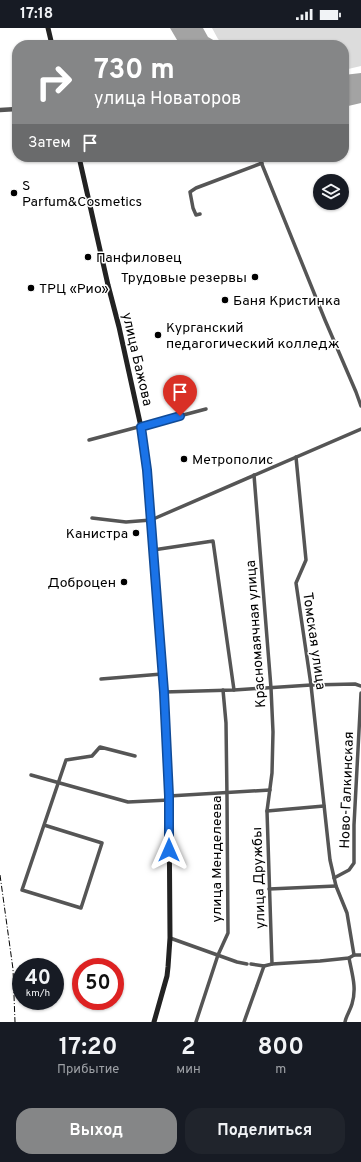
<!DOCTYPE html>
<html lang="ru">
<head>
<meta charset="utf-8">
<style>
	body { margin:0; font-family:Overpass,sans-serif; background:#20242c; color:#f1f3f6; height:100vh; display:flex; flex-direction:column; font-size:15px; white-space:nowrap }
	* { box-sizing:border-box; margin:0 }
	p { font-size:13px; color:#9ea1a6 }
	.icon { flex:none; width:22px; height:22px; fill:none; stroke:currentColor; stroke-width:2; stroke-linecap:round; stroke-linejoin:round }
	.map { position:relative; height:994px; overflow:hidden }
	.side { display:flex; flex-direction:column; background:#171b24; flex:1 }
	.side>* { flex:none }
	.guide { position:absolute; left:12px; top:12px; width:337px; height:122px; border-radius:16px; box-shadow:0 1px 3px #0004; background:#858687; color:#fff; overflow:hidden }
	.fabs { position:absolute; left:313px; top:146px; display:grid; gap:8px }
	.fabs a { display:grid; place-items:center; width:36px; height:36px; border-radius:50%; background:#171b24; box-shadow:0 1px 3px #0004; font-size:20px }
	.speed { position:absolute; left:12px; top:930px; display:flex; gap:8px; font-size:20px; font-weight:700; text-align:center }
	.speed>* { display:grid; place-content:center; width:52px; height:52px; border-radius:50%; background:#171b24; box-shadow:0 1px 3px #0004; line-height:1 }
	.speed small { font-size:10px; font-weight:400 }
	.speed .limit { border:6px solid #d22; background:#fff; color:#111 }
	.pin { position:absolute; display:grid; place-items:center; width:34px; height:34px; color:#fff; margin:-41px -17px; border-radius:50% 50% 50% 0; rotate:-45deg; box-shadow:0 0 4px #0007 }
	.pin .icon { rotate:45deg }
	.me { position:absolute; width:44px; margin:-22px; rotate:0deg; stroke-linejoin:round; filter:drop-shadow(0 0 3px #0008) }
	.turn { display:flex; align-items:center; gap:14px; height:84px; padding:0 16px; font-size:18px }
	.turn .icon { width:52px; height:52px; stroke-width:2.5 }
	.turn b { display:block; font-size:28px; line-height:34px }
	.then { display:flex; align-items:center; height:38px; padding:0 16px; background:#0003; gap:8px; font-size:15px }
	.eta { display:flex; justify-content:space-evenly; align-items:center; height:68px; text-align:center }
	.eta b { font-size:24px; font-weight:700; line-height:28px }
	.primary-button { display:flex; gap:8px; margin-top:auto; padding:8px 16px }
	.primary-button a { flex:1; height:46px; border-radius:16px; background:#858687; color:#fff; font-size:16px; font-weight:700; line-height:46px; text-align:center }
	.primary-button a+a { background:#20242c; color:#f1f3f6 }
	.status { display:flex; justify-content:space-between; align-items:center; height:28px; padding:0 20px; background:#171b24; direction:ltr }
	.status svg { height:11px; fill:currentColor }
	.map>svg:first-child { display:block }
	.green { fill:#dcdcdc }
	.water { fill:#a3a3a3 }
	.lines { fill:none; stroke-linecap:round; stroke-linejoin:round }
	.minor { stroke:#555; stroke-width:3.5 }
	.tertiary { stroke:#555; stroke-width:4.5 }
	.secondary { stroke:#222; stroke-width:5 }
	.rail { stroke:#000; stroke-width:1; stroke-dasharray:6 2 1 2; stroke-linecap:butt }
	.route-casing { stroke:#114b97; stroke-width:10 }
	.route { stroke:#1a73e8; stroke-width:7 }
	.poi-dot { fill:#000; stroke:#fff; stroke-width:1.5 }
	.labels { text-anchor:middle; stroke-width:3; stroke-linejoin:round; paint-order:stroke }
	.poi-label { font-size:14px; fill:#000; stroke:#fff; text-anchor:start }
	.street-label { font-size:14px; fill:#000; stroke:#fff }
</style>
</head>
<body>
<div class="status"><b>17:18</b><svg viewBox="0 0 49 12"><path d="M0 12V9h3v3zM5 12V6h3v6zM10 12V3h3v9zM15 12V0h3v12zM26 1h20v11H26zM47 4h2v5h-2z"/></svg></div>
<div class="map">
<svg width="361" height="994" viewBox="0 0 361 994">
	<rect width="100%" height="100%" fill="#fff"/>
	<path class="green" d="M 212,0 L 361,0 L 361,38 L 344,42 L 344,17 L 224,17 L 218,11 Z"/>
	<g class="water">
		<path d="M 170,0 L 203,0 L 208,9 L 215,13 L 219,17 L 180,17 Z"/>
		<path d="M 361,45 L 361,75 L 344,79 L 344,47 Z"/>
	</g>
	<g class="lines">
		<g class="minor">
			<path d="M 259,129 L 325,292 L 356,364 L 361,378"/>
			<path d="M 200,186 L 196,187 L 193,180 L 190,164 L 196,160 L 262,135"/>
			<path d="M 89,412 L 206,381"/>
			<path d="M 296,429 L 306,532 L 296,555 L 311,657 L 330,832 L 336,858 L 347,885 L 354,927"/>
			<path d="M 254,447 L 271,660 L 273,704 L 272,745 L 267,783 L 272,936"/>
			<path d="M 92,490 L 126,494 L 151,492 L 361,401"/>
			<path d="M 153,522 L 213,513 L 234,662"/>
			<path d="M 101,651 L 162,646"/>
			<path d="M 164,664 L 234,662 L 311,657 L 355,656 L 361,658"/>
			<path d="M 31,747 L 128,774 L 169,772"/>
			<path d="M 169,768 L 270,762"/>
			<path d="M 267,783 L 324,778"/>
			<path d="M 44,797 L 102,815 L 81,880 L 22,862 L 66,732 L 92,728 L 100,719 L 135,728"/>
			<path d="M 334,850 L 349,842 L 354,835 L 354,797 L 361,665"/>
			<path d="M 269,861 L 336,858"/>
			<path d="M 170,910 L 237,934 L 247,936"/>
			<path d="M 251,936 L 264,938 L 272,936 L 320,933 L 349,930 L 354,927 L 361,927"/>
			<path d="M 196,994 L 218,927 L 228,905 L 227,769 L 226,695 L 223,662"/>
			<path d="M 244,994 L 264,938"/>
			<path d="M 345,994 C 346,988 350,983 352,976 C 357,960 352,946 349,930"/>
		</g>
		<path class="tertiary" d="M 0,82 L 17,81"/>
		<g class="secondary">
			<path d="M 48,0 L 52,17"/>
			<path d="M 79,129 L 108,257 L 119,299 L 141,399 L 147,442 L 164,664 L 169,768 L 170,910 L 168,939 L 167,948 L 154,994"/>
		</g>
		<path class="rail" d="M 0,847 L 13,941 L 15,994"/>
	</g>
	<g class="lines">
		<defs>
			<path id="route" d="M 169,822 L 169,768 L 164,664 L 147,442 L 141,399 L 180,388"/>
		</defs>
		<use href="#route" class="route-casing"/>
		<use href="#route" class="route"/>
	</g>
	<g class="poi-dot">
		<circle cx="14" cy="165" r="4"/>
		<circle cx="88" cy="229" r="4"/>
		<circle cx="255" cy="249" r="4"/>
		<circle cx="31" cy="260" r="4"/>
		<circle cx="225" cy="272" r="4"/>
		<circle cx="158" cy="307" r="4"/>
		<circle cx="184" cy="431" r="4"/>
		<circle cx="136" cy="505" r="4"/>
		<circle cx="124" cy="554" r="4"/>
	</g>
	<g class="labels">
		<g class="poi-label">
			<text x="22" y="162">S<tspan x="22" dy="16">Parfum&amp;Cosmetics</tspan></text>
			<text x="96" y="234">Панфиловец</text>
			<text x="247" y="254" text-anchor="end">Трудовые резервы</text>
			<text x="39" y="265">ТРЦ «Рио»</text>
			<text x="233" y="277">Баня Кристинка</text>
			<text x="166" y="304">Курганский<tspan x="166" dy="16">педагогический колледж</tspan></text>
			<text x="192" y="436">Метрополис</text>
			<text x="128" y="510" text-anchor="end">Канистра</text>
			<text x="116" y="559" text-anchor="end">Доброцен</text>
		</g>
		<g class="street-label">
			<text transform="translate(138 331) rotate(77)" y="5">улица Бажова</text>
			<text transform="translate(255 606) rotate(-94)" y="5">Красномаячная улица</text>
			<text transform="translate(315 613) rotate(82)" y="5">Томская улица</text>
			<text transform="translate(346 762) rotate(-88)" y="5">Ново-Галкинская</text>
			<text transform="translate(216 831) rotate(-90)" y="5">улица Менделеева</text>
			<text transform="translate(258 850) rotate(-92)" y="5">улица Дружбы</text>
		</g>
	</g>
</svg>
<div class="fabs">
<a><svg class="icon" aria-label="layers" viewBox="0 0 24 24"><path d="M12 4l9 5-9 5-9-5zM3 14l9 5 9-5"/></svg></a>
</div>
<div class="speed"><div>40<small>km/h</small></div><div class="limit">50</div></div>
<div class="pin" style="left:180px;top:388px;background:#d93025"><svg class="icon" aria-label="arrive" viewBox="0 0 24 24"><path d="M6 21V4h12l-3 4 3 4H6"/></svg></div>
<svg class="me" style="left:169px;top:822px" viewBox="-20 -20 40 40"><path d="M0-17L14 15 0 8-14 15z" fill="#1a73e8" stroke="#fff" stroke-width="4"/></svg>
<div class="guide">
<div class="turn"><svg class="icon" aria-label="right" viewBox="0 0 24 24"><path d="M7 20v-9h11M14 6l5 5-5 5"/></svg><div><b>730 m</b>улица Новаторов</div></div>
<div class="then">Затем<svg class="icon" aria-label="arrive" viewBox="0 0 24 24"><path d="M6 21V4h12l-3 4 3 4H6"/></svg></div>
</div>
</div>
<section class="side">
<div class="eta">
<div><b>17:20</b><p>Прибытие</p></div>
<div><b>2</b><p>мин</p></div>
<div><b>800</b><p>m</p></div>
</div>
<div class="primary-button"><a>Выход</a><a>Поделиться</a></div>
</section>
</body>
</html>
